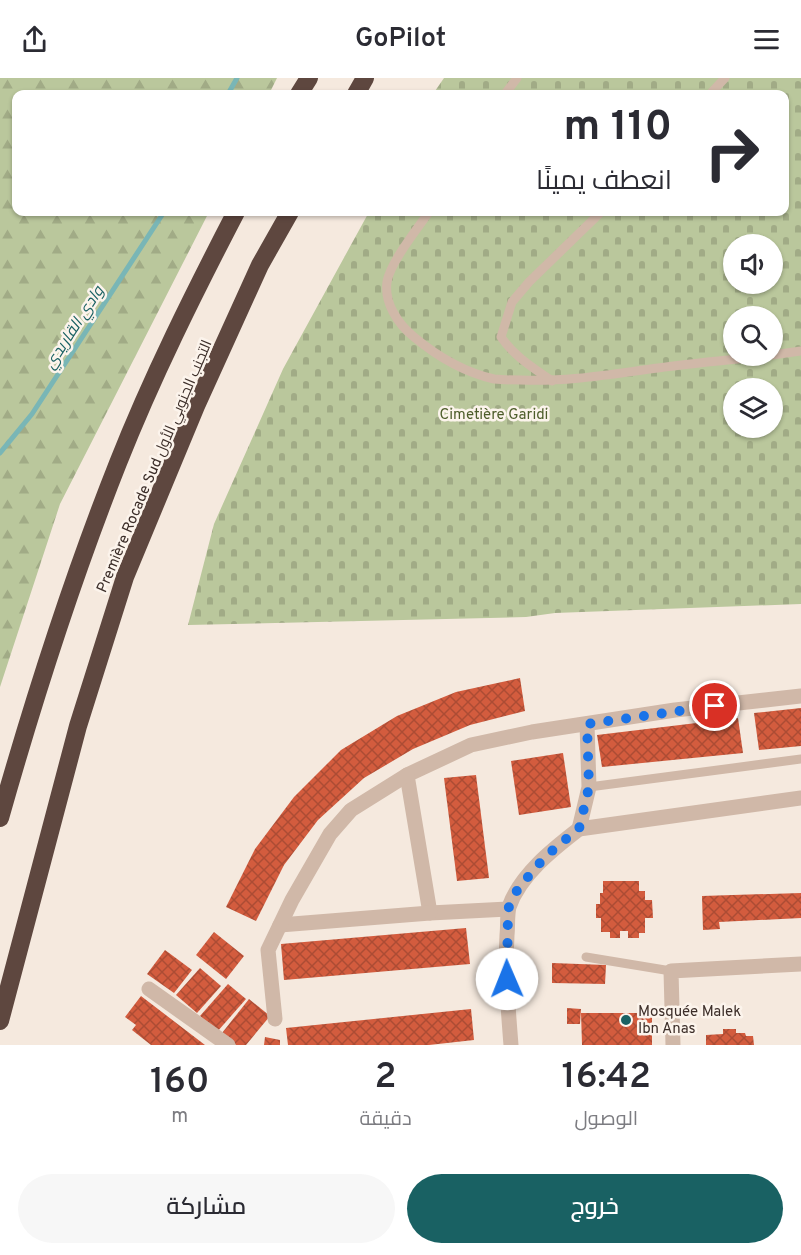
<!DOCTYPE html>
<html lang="ar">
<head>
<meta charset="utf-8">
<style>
	body { margin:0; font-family:Overpass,Cairo,sans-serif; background:#f7f7f7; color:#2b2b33; direction:rtl; height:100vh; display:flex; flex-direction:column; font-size:22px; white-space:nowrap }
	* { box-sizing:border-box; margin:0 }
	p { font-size:20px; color:#7c7c81 }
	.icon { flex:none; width:33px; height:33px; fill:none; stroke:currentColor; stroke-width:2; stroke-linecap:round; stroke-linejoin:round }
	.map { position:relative; height:967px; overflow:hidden; direction:ltr }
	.side { display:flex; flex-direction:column; background:#fff; flex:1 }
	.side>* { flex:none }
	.banner { position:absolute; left:12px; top:12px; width:777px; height:126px; border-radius:12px; box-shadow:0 2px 4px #0004; direction:rtl; background:#fff; color:#2b2b33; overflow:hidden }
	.buttons { position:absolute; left:723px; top:156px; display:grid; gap:12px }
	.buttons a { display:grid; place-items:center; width:60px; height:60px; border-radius:50%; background:#fff; box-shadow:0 2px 4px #0004; font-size:30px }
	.pin { position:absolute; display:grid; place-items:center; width:51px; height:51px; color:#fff; margin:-26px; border:3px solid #fff; border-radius:50%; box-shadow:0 2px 6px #0007 }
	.me { position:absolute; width:66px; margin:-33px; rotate:359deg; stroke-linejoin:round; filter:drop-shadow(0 0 4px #0008) }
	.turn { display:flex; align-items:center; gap:21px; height:126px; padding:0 18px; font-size:27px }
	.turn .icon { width:78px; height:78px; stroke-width:2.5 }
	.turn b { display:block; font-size:42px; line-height:51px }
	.eta { display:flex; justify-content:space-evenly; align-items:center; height:102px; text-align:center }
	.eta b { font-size:36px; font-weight:600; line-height:42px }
	.cta { display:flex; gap:12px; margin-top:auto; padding:12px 18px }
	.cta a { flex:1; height:69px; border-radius:36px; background:#196163; color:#fff; font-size:24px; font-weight:600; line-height:69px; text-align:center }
	.cta a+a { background:#f7f7f7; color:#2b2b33 }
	header { display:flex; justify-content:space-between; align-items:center; height:78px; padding:0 18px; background:#fff; font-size:27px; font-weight:600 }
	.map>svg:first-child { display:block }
	.forest { fill:url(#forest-firs) }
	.cemetery { fill:url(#cemetery-stones); fill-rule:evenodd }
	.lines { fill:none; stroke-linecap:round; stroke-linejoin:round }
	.stream { stroke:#79b6b6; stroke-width:5 }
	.building { fill:url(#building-cross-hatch) }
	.service { stroke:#d0b8a8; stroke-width:9 }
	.minor { stroke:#d0b8a8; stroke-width:15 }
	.motorway { stroke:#5e473f; stroke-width:18 }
	.route { stroke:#1a73e8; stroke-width:10; stroke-dasharray:0 18 }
	.poi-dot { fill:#196163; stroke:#fcf4ec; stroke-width:2 }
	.labels { text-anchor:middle; stroke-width:5; stroke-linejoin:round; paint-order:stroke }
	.park-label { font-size:15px; fill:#4d5d2a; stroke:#fcf4ec }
	.street-label { font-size:15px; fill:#3c2e29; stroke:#fcf4ec }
	.poi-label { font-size:15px; fill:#3c2e29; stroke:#fcf4ec; text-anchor:start }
	.water-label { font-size:16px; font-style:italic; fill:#196163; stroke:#fcf4ec }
</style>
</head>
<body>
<header><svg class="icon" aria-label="menu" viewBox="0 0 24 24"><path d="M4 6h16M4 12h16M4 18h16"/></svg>GoPilot<svg class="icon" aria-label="share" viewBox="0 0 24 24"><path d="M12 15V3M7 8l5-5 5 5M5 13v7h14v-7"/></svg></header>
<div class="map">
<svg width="801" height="967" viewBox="0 0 801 967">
	<defs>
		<pattern id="forest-firs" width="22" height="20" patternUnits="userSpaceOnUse" patternTransform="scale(1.5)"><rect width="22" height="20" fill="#bac79c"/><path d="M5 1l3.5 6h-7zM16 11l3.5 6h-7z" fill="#a1ab86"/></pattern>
		<pattern id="cemetery-stones" width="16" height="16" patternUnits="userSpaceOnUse" patternTransform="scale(1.5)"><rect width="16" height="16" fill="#bac79c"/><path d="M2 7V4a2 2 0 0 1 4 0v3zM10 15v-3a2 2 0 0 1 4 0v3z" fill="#a1ab86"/></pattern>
		<pattern id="building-cross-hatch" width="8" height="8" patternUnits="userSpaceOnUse" patternTransform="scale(1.5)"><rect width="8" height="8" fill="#d35c3e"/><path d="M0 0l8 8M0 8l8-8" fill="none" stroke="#ac4c34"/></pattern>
	</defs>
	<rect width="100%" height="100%" fill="#f5e9de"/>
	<path class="forest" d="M 0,0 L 277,0 L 269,16 L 16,16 L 16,134 L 209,134 L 60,426 L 0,609 Z"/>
	<path class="cemetery" d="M 444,0 L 801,0 L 801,526 L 555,535 L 526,539 L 188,547 L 214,446 L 283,291 L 369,134 L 784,134 L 784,16 L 433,16 ZM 734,166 L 772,166 L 772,206 L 734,206 ZM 734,238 L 772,238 L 772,278 L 734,278 ZM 734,310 L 772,310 L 772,350 L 734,350 Z"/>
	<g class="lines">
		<g class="stream">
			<path d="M 228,16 L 237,0"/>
			<path d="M 0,375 L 32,336 L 164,134"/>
		</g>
	</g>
	<g class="building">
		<path d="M 520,600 L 525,633 L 470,647 L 413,671 L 364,700 L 318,742 L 284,787 L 256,843 L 226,829 L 255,771 L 294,719 L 341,672 L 397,638 L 456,614 Z"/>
		<path d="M 801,630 L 801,668 L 759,672 L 754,635 Z"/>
		<path d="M 738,640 L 743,675 L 602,689 L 597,657 Z"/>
		<path d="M 563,675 L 571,729 L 519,737 L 511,683 Z"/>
		<path d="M 476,697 L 489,800 L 457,803 L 444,700 Z"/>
		<path d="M 603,803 L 639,803 L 639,813 L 645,813 L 645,822 L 652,822 L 653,840 L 645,840 L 645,855 L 639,855 L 639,860 L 628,860 L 628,853 L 620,853 L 620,860 L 610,860 L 610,854 L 601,854 L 601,840 L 596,840 L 596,826 L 600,826 L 600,815 L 603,815 Z"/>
		<path d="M 801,815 L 801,840 L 719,844 L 720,851 L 703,852 L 702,818 Z"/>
		<path d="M 466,850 L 470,886 L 284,902 L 281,866 Z"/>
		<path d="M 214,854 L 244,878 L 226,901 L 196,877 Z"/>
		<path d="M 165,872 L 192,892 L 174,915 L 147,896 Z"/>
		<path d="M 552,885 L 606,887 L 605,906 L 552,905 Z"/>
		<path d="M 200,890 L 221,908 L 197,935 L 176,917 Z"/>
		<path d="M 228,906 L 246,921 L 217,954 L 200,938 Z"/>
		<path d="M 141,918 L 205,967 L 151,967 L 132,952 L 136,947 L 125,939 Z"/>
		<path d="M 249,921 L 270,938 L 246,967 L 236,967 L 222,955 Z"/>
		<path d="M 567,930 L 581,931 L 580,946 L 567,946 Z"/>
		<path d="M 471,931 L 474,962 L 429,967 L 288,967 L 286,950 Z"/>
		<path d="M 581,935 L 652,935 L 652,967 L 582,967 Z"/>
		<path d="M 723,951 L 736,951 L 736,955 L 745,955 L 746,958 L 753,958 L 754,967 L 706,967 L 706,957 L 723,956 Z"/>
		<path d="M 265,959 L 280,962 L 280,967 L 264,967 Z"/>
	</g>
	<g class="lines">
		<g class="service">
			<path d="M 505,16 L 517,0"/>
			<path d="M 710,16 L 725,0"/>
			<path d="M 429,134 C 417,151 390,185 387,204 C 384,225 398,246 414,259 C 438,279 463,294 494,301 C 503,302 512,302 521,302 C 568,304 612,296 658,290 C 694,285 730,282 766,278"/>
			<path d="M 772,277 L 801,273"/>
			<path d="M 552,303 C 532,289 515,279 501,259 L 512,224 L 529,204 L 601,134"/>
			<path d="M 589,709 L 801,681"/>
			<path d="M 586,879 L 671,893"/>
		</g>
		<g class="minor">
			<path d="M 579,751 L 589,709 L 587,646"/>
			<path d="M 508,831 L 430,835 L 407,697 L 471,667 L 532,654 L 675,632 L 801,618"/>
			<path d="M 280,847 L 430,835"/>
			<path d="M 149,911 L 228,967"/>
			<path d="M 275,941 L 268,872 L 292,822 L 330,756 L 351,732 L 407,697"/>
			<path d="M 511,967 C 508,930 505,893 507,857 C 508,848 507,837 509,829 C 520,797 553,771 579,751 L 801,720"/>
			<path d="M 673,967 L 671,893 L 801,886"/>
		</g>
		<g class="motorway">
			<path d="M 299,16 L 309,0"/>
			<path d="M 356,16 L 365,0"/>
			<path d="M 0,740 C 34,620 72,501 118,385 C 152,299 194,215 236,134"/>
			<path d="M 0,943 L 78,648 L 125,499 L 196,328 L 260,187 L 290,134"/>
		</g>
	</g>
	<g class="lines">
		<path class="route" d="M 507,901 L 508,831 L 516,814 L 535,790 L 557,768 L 579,751 L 589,709 L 587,646 L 715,628"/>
	</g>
	<circle class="poi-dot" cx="626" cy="942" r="6"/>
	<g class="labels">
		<g class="park-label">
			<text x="494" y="341">Cimetière Garidi</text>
		</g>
		<g class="street-label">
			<text transform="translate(154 388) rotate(-67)" y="5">Première Rocade Sud التجنب الجنوبي الأول</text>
		</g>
		<g class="poi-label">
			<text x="638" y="938">Mosquée Malek<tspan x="638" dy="17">Ibn Anas</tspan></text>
		</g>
		<g class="water-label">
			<text transform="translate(73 249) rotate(-57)" y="6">وادي القاريدي</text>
		</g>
	</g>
</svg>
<div class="buttons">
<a><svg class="icon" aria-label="sound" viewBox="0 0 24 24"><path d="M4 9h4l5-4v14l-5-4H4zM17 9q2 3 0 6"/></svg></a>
<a><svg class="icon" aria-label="search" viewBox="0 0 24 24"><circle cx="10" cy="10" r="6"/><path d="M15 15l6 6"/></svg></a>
<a><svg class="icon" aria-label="layers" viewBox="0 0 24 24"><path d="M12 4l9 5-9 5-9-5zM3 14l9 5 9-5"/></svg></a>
</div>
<div class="pin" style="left:715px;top:628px;background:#d93025"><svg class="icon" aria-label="arrive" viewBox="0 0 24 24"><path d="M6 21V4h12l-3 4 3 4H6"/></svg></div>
<svg class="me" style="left:507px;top:901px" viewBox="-20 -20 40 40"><circle r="19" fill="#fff"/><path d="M0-13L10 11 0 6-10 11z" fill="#1a73e8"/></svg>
<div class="banner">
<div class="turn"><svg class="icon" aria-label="right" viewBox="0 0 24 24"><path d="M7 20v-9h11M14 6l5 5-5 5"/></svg><div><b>110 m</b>انعطف يمينًا</div></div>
</div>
</div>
<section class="side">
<div class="eta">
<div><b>16:42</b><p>الوصول</p></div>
<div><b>2</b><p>دقيقة</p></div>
<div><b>160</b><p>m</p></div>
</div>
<div class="cta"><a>خروج</a><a>مشاركة</a></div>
</section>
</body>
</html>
